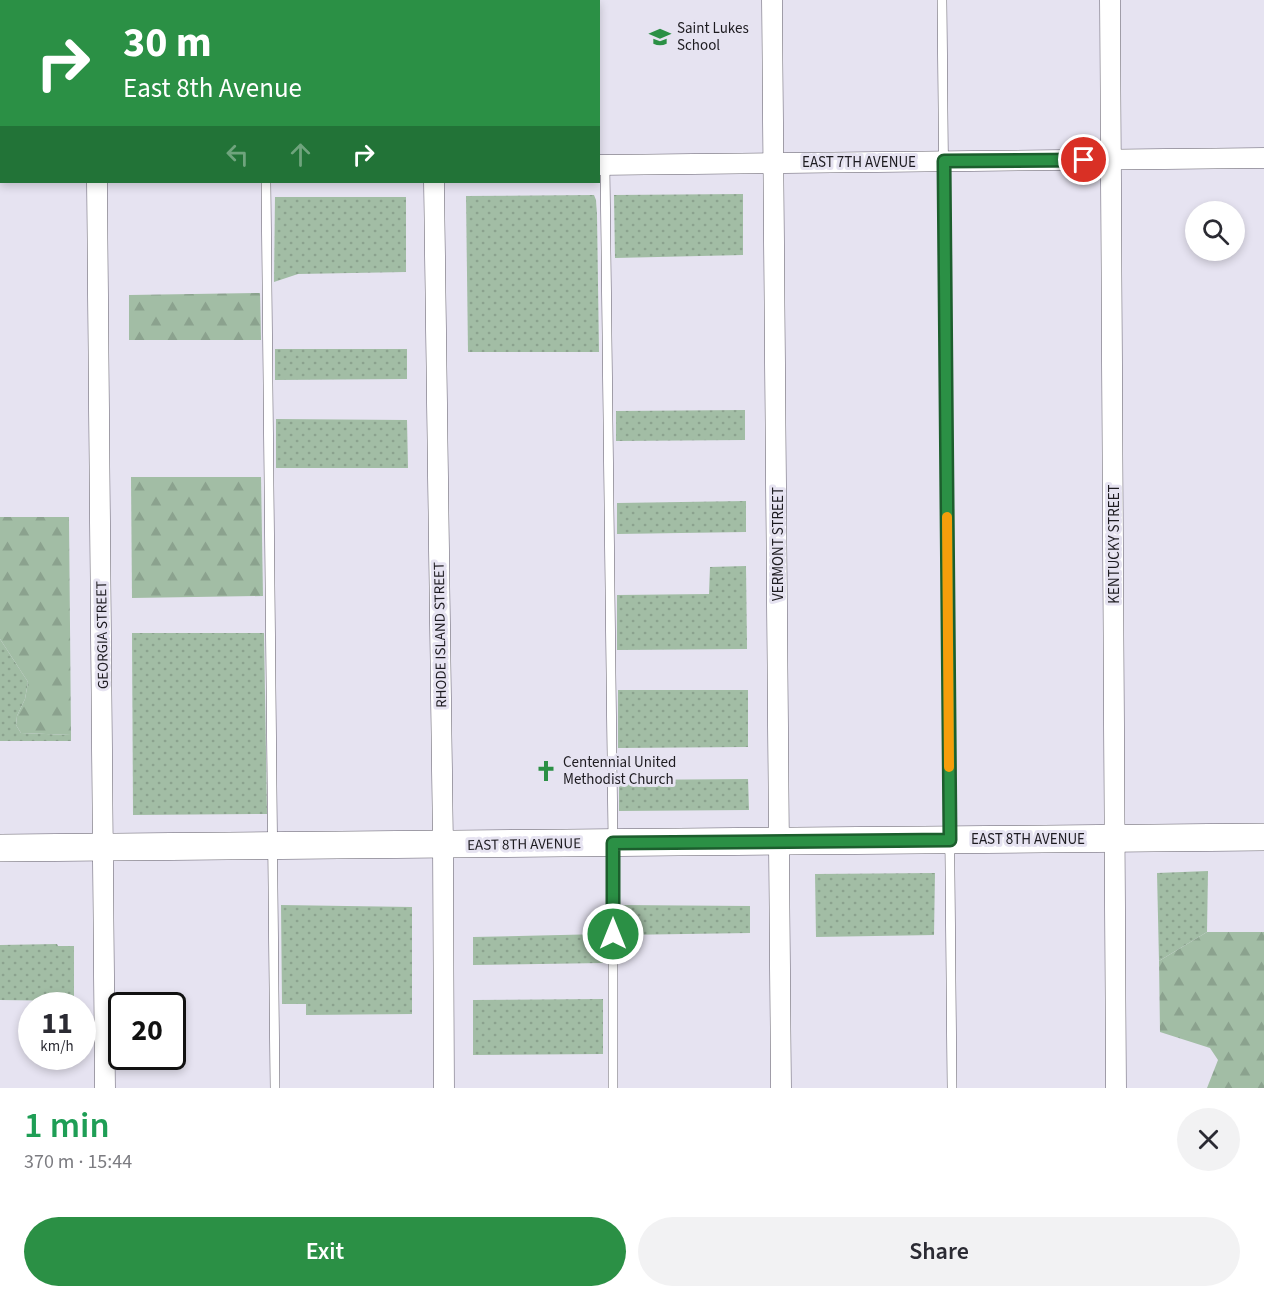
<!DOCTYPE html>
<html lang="en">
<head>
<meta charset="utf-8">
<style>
	body { margin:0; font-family:"Source Sans 3",sans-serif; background:#f2f2f3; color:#2b2b33; height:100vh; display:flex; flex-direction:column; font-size:22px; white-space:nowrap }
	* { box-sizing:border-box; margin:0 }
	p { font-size:20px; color:#7c7c81 }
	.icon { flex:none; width:33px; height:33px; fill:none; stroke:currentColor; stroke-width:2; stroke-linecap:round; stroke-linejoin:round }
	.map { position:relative; height:1088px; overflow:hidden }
	.side { display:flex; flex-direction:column; background:#fff; flex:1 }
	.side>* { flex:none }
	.guide { position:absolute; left:0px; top:0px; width:600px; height:183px; box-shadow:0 3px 9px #0003; background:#2b9045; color:#fff; overflow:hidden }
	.tools { position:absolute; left:1185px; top:201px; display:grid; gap:12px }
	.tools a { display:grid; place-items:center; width:60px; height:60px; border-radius:50%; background:#fff; box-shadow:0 3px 9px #0003; font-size:30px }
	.speed { position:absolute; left:18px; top:992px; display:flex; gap:12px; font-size:30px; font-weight:700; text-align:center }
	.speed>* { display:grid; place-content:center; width:78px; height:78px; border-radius:50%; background:#fff; box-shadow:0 3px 9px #0003; line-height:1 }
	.speed small { font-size:15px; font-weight:400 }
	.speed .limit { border:3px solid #111; border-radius:9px; background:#fff; color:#111 }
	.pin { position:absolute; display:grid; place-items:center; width:51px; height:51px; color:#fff; margin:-26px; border:3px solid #fff; border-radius:50%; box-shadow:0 2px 6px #0007 }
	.me { position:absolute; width:66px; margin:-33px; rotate:0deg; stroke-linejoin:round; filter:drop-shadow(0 0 4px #0008) }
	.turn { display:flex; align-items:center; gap:21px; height:126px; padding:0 24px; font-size:27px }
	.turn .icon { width:78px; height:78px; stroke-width:2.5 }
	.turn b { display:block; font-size:42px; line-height:51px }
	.lanes { display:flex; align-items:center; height:57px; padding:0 24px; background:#0003; justify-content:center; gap:30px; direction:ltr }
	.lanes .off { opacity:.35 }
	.round { display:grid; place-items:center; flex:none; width:63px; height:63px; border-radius:32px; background:#f2f2f3 }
	.headline { display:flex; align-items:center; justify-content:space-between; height:102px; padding:0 24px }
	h1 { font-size:36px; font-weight:600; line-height:45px; color:#1e9e55 }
	.cta { display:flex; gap:12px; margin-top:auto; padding:12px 24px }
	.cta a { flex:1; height:69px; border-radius:36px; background:#2b9045; color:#fff; font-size:24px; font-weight:600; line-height:69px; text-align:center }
	.cta a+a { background:#f2f2f3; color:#2b2b33 }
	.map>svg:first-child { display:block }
	.grass { fill:url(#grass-dots) }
	.forest { fill:url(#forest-firs) }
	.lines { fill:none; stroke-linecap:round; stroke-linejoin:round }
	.lane-casing { stroke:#615d69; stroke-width:10 }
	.street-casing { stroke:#615d69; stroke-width:21 }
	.secondary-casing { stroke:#615d69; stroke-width:28 }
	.lane { stroke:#fff; stroke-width:9 }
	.street { stroke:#fff; stroke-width:20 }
	.secondary { stroke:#fff; stroke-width:27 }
	.route-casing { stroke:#1c5e2d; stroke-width:15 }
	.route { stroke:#2b9045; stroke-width:10 }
	.slow { stroke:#f59e0b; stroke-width:10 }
	.labels { text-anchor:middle; stroke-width:6; stroke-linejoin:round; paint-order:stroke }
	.poi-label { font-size:15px; fill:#1d1b20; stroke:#e6e3f1; text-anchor:start }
	.street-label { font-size:15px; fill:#1d1b20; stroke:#e6e3f1 }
</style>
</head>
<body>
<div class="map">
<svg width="1264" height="1088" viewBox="0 0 1264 1088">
	<defs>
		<pattern id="grass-dots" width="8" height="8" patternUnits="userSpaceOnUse" patternTransform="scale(1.5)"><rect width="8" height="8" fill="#a2bda5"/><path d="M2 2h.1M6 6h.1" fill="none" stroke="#8ba28e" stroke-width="1.8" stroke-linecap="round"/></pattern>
		<pattern id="forest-firs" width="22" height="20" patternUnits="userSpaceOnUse" patternTransform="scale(1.5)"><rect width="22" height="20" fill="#a2bda5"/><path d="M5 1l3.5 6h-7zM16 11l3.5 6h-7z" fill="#8ba28e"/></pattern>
	</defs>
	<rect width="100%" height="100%" fill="#e6e3f1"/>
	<g class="grass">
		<path d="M 743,194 L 743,255 L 615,258 L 614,195 Z"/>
		<path d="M 594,195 L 596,200 L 597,215 L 599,352 L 468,352 L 466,196 Z"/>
		<path d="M 275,197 L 406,197 L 406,272 L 298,274 L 274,282 Z"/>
		<path d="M 275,349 L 407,349 L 407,379 L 275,380 Z"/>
		<path d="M 745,410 L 745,440 L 616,441 L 616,411 Z"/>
		<path d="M 276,419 L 407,420 L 408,468 L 276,468 Z"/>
		<path d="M 746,501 L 746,532 L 617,534 L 617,503 Z"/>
		<path d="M 746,566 L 747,649 L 617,650 L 617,595 L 709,594 L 710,567 Z"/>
		<path d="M 132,633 L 264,633 L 267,814 L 133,815 Z"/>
		<path d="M 0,639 L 28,682 L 25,699 L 17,716 L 16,725 L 21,733 L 71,735 L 71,741 L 0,741 Z"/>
		<path d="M 618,690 L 748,690 L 748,747 L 618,748 Z"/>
		<path d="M 748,779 L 749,810 L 619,811 L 619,780 Z"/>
		<path d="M 1208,871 L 1207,932 L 1159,961 L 1157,873 Z"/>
		<path d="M 935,873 L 934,935 L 816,937 L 815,874 Z"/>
		<path d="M 281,905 L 412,907 L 412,1014 L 306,1015 L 306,1004 L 282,1004 Z"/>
		<path d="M 620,905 L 750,906 L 750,933 L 621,935 Z"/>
		<path d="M 603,934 L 603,963 L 473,965 L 473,937 Z"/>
		<path d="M 57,944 L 58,946 L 74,946 L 74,1001 L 0,1000 L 0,945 Z"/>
		<path d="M 603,999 L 603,1054 L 473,1055 L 473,1000 Z"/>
	</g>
	<g class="forest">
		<path d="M 260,293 L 261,340 L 129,340 L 129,295 Z"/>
		<path d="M 131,477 L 261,477 L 263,596 L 132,598 Z"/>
		<path d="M 0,517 L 69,517 L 71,735 L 21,733 L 16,725 L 17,716 L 25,699 L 28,682 L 0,639 Z"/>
		<path d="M 1207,932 L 1264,932 L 1264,1088 L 1207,1088 L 1218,1060 L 1210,1048 L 1160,1032 L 1159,961 Z"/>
	</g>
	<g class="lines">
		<defs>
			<g id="lane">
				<path d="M 942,0 L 952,1088"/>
				<path d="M 605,165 L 613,843 L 613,1088"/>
				<path d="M 266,182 L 275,1088"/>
			</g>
			<g id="street">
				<path d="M 433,0 L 433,2"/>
				<path d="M 772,0 L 781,1088"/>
				<path d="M 1110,0 L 1116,1088"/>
				<path d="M 598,165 L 1264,158"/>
				<path d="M 0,170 L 2,170"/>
				<path d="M 97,182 L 105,1088"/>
				<path d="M 434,182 L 443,844 L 444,1088"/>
			</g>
			<path id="secondary" d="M 0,848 L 1264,837"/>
		</defs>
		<use href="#lane" class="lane-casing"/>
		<use href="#street" class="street-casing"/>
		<use href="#secondary" class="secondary-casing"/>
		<use href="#lane" class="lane"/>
		<use href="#street" class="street"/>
		<use href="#secondary" class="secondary"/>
	</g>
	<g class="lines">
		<defs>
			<path id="route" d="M 613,934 L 613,843 L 950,840 L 944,161 L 1084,160"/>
		</defs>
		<use href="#route" class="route-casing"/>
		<use href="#route" class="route"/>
		<path class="slow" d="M 947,517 L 949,767"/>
	</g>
	<defs>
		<symbol id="school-bare" viewBox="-9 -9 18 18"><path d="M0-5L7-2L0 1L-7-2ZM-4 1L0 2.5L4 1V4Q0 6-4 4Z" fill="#2b9045" stroke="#e6e3f1" stroke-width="2.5" paint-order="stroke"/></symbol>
		<symbol id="church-bare" viewBox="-9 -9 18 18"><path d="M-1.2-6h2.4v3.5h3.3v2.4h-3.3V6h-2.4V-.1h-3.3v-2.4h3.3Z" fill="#2b9045" stroke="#e6e3f1" stroke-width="2.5" paint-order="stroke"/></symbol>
	</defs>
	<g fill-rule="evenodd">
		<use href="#school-bare" x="645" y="22" width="30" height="30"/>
		<use href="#church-bare" x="531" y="756" width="30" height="30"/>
	</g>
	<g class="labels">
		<g class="poi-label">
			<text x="677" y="33">Saint Lukes<tspan x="677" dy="17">School</tspan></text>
			<text x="563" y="767">Centennial United<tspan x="563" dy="17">Methodist Church</tspan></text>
		</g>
		<g class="street-label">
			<text x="859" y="167">EAST 7TH AVENUE</text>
			<text transform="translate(778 544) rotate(-90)" y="5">VERMONT STREET</text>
			<text transform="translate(1114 544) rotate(-90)" y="5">KENTUCKY STREET</text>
			<text transform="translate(102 635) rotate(-91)" y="5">GEORGIA STREET</text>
			<text transform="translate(440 635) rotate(-91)" y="5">RHODE ISLAND STREET</text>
			<text x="1028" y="844">EAST 8TH AVENUE</text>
			<text transform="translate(524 844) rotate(-1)" y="5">EAST 8TH AVENUE</text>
		</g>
	</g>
</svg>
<div class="tools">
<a><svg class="icon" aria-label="search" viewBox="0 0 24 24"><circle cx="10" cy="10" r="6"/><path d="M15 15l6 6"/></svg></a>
</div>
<div class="speed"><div>11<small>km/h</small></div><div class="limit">20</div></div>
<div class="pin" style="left:1084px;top:160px;background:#d93025"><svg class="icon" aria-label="arrive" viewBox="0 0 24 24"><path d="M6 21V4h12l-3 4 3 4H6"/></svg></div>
<svg class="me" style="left:613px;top:934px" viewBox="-20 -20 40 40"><circle r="17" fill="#2b9045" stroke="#fff" stroke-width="3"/><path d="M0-11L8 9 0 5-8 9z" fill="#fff"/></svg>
<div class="guide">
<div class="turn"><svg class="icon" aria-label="right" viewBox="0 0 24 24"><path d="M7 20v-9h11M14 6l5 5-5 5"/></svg><div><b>30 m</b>East 8th Avenue</div></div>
<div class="lanes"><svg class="icon off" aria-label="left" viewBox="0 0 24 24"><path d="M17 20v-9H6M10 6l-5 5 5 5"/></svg><svg class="icon off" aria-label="ahead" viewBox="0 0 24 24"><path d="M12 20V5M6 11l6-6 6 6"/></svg><svg class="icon" aria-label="right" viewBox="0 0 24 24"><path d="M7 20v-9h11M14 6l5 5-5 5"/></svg></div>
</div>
</div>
<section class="side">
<div class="headline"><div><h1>1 min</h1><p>370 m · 15:44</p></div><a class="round"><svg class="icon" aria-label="close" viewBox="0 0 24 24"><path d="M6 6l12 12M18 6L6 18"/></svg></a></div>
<div class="cta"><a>Exit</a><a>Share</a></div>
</section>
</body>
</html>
